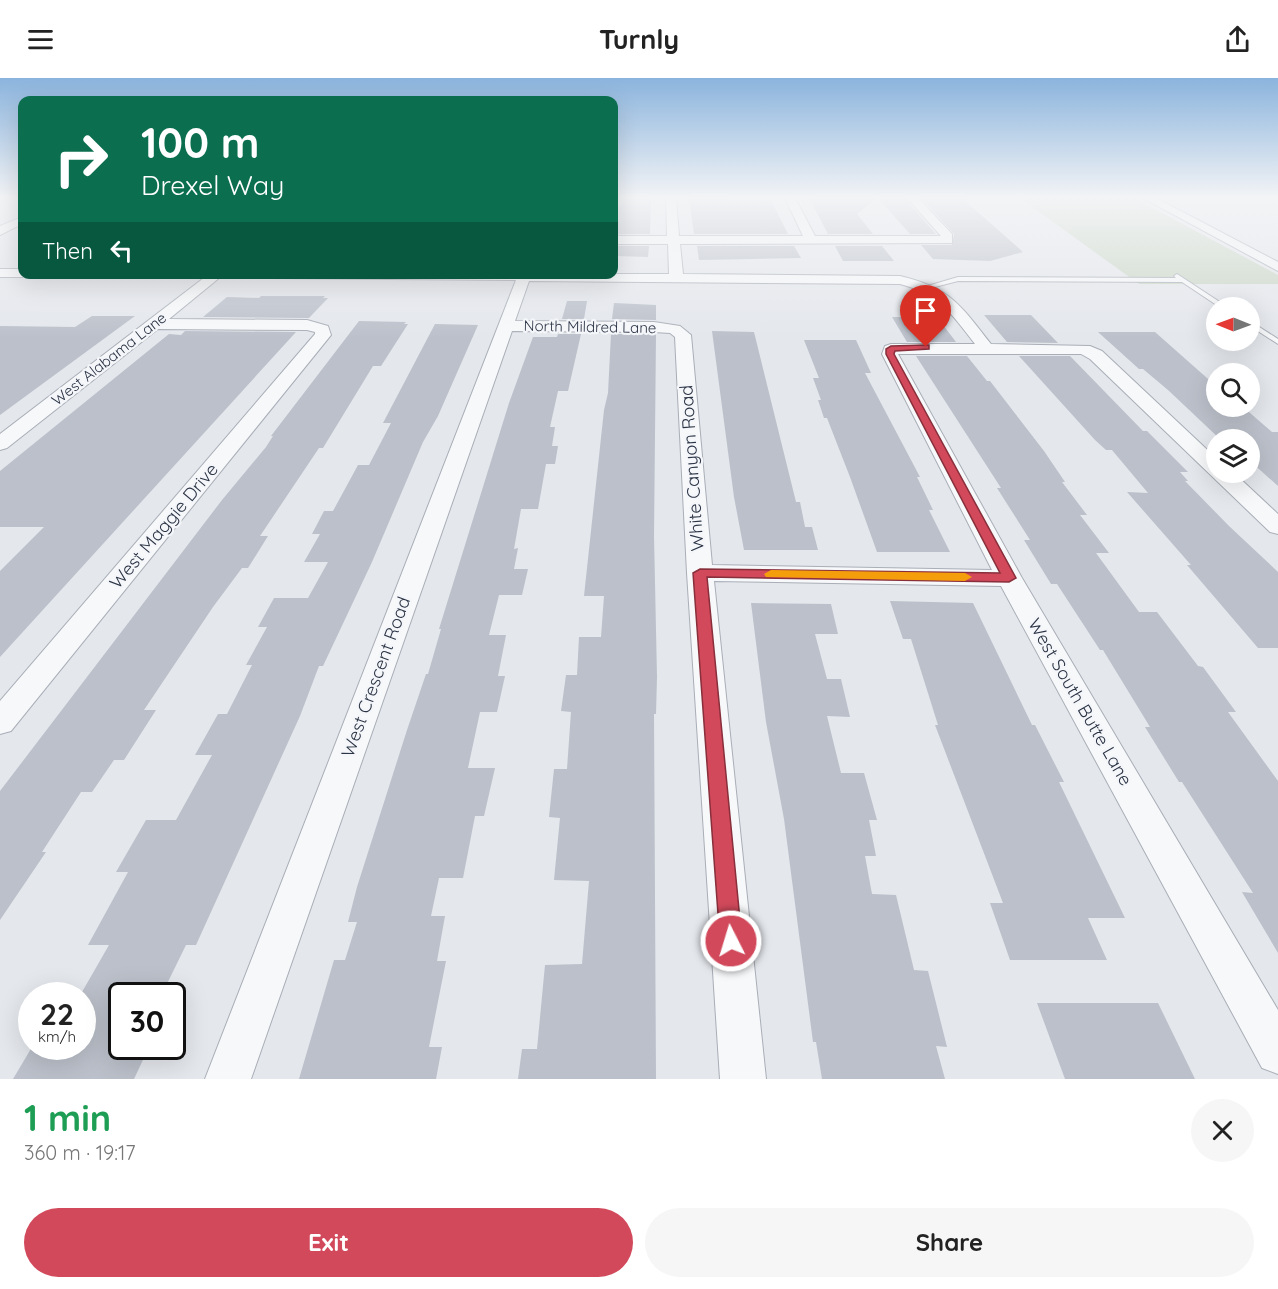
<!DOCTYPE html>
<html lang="en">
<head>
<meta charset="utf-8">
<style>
	body { margin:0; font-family:Quicksand,sans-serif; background:#f6f6f6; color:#222; height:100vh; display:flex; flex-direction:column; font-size:22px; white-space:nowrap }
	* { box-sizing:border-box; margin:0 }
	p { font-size:20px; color:#767676 }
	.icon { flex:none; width:33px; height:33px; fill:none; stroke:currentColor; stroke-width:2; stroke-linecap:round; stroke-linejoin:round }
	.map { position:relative; height:1001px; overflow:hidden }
	.side { display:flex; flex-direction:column; background:#fff; flex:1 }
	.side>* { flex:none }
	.banner { position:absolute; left:18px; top:18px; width:600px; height:183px; border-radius:12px; box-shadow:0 6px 24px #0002; background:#0b6e4f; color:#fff; overflow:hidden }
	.needle { width:39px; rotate:271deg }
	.controls { position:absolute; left:1206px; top:219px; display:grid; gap:12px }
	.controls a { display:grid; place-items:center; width:54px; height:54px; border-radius:50%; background:#fff; box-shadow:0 6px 24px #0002; font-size:30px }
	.speed { position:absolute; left:18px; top:904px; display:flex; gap:12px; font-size:30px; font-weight:700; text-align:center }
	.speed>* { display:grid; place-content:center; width:78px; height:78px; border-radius:50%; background:#fff; box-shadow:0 6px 24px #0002; line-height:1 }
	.speed small { font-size:15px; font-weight:400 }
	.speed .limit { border:3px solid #111; border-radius:9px; background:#fff; color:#111 }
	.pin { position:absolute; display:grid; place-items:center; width:51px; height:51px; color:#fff; margin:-62px -26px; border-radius:50% 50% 50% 0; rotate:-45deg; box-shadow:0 0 6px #0007 }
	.pin .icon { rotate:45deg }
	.me { position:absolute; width:66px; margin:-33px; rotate:355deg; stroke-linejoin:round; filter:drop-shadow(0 0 4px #0008) }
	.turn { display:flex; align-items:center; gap:21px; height:126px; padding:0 24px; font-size:27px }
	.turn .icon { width:78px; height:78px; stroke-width:2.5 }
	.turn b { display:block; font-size:42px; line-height:51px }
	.then { display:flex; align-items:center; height:57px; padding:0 24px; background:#0003; gap:12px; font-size:22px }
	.round { display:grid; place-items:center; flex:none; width:63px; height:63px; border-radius:32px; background:#f6f6f6 }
	.headline { display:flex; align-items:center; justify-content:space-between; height:102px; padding:0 24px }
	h1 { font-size:36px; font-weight:700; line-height:45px; color:#1e9e55 }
	.cta { display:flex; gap:12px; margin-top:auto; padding:12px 24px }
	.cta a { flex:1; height:69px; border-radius:36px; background:#d1495b; color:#fff; font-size:24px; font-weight:700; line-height:69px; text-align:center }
	.cta a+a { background:#f6f6f6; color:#222 }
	header { display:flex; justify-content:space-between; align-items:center; height:78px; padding:0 24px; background:#fff; font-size:27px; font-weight:700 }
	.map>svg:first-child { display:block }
	.green { fill:#c9d6c5 }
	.building { fill:#bbc0ca }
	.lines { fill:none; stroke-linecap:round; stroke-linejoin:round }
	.lane-casing { stroke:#a9aeb7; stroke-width:2 }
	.street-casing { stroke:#a9aeb7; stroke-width:2 }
	.lane { fill:#f7f8fa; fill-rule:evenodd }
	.street { fill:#f7f8fa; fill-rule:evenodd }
	.route { fill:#d1495b; stroke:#882f3b; stroke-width:1.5 }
	.slow { fill:#f59e0b }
	.labels { text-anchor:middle; stroke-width:4.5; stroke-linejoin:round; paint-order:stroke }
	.far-street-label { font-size:15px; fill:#2b3445; stroke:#f4f6f9 }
	.street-label { font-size:18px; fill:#2b3445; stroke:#f4f6f9 }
</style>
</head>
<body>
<header><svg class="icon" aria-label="menu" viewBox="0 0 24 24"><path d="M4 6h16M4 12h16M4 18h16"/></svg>Turnly<svg class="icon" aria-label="share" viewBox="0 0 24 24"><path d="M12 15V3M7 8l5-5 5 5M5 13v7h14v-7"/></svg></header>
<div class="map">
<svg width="1278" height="1001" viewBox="0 0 1278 1001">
	<rect width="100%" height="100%" fill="#e4e7ec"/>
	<path class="green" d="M 1020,120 L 1134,120 L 1278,197 L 1278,206 L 1139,206 Z"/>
	<g class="building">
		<path d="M 809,120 L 877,120 L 857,136 L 873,156 L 828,156 Z"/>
		<path d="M 623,121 L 651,121 L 650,156 L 614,156 L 616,127 L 622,127 Z"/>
		<path d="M 689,121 L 771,122 L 788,156 L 694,156 Z"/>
		<path d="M 879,121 L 905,121 L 936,156 L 910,156 Z"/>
		<path d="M 922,121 L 963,121 L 1023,174 L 990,183 L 933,181 L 921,167 L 952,167 L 954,156 Z"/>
		<path d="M 617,168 L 649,168 L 648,179 L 617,178 Z"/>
		<path d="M 697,168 L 794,168 L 801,180 L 699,182 Z"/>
		<path d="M 835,168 L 882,168 L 894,183 L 843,183 Z"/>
		<path d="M 261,218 L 325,218 L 323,220 L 328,220 L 309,240 L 203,239 L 227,219 L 259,220 Z"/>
		<path d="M 567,223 L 587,223 L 584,241 L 562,241 Z"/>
		<path d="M 614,225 L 656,227 L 656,242 L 612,241 Z"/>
		<path d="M 984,237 L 1031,237 L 1058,265 L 1007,264 Z"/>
		<path d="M 92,238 L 135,238 L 0,337 L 0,248 L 75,249 Z"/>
		<path d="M 892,239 L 937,239 L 956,264 L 907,264 Z"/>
		<path d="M 359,243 L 406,244 L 404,246 L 408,246 L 381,288 L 373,288 L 323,370 L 319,370 L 260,458 L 268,458 L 248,490 L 242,490 L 213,529 L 144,632 L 156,632 L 124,682 L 114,682 L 92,714 L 81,714 L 42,774 L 46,774 L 0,842 L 0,713 L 222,422 L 266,369 L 273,358 L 271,358 Z"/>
		<path d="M 435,246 L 478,247 L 438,338 L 423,364 L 372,484 L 323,588 L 319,588 L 300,638 L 196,867 L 186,867 L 161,918 L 122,918 L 122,969 L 149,969 L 134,1001 L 13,1001 L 32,969 L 82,969 L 82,914 L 109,867 L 88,867 L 128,794 L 116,794 L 146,742 L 176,742 L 212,677 L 195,677 L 218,636 L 227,636 L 252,587 L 246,587 L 267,549 L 258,549 L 274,520 L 308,520 L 328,484 L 304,484 L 320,456 L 312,456 L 324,433 L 333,433 L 358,387 L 369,387 L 391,345 L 383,345 Z"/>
		<path d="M 185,253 L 296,254 L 0,579 L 0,493 L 44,449 L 0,449 L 0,393 L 169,256 L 181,257 Z"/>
		<path d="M 712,253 L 754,254 L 796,424 L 800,424 L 805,449 L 812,449 L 818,472 L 744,472 L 734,419 Z"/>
		<path d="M 1098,254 L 1155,254 L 1216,308 L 1216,328 L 1242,328 L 1272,354 L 1278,354 L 1278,408 L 1250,383 L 1250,362 L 1221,362 L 1168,312 L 1143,291 L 1139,291 Z"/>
		<path d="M 558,256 L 581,256 L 568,313 L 558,313 L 550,349 L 555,349 L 552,368 L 558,368 L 555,386 L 546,386 L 538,431 L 521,431 L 514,471 L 518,470 L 514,491 L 528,491 L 522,517 L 499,517 L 489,557 L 506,557 L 498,598 L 505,598 L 497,634 L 480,634 L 468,690 L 495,690 L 484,738 L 475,738 L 463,800 L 439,800 L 431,838 L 445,838 L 437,883 L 446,883 L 429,969 L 442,969 L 436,1001 L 299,1001 L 334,882 L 345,882 L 357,844 L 348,844 L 357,809 L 407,652 L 426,596 L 428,596 L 441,551 L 439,551 L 509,325 L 533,259 L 557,259 Z"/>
		<path d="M 611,256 L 656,256 L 654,458 L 657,599 L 656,636 L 654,636 L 656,1001 L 518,1001 L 522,971 L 537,971 L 545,887 L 582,886 L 589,803 L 554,802 L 560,740 L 549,739 L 554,691 L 567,691 L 571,634 L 561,633 L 566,597 L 577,597 L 579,559 L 601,559 L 604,518 L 584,518 L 604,332 L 608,315 Z"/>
		<path d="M 804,262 L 856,262 L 871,295 L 865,295 L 920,399 L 917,399 L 933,432 L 929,432 L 950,474 L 877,474 L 850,399 L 827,340 L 824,340 L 818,322 L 821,322 L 813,300 L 819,300 Z"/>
		<path d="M 916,278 L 967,278 L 987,303 L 990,303 L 1044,373 L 1065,404 L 1062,404 L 1087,437 L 1080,437 L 1109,475 L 1096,475 L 1139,534 L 1157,534 L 1198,588 L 1203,589 L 1236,634 L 1228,634 L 1278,703 L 1278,875 L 1242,814 L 1253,815 L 1182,704 L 1179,704 L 1145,649 L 1150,649 L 1103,572 L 1100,572 L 1057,506 L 1051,506 L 1024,462 L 1030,462 L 997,410 L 1001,410 Z"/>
		<path d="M 1019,278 L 1070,278 L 1143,353 L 1147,353 L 1188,394 L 1180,394 L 1188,403 L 1185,403 L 1229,448 L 1278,494 L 1278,570 L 1258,570 L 1187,487 L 1191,487 L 1127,414 L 1148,415 L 1112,372 L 1106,372 L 1095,362 Z"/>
		<path d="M 890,523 L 973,525 L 1032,647 L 1035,647 L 1064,704 L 1059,704 L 1125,840 L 1088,840 L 1107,882 L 1010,882 L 990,825 L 1003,825 L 935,647 L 938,647 L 911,561 L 903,561 Z"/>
		<path d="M 751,525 L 831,526 L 838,556 L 815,556 L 827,601 L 841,601 L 850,639 L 827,638 L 841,695 L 864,695 L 877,742 L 869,742 L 876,778 L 865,778 L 872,816 L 896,817 L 914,892 L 928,893 L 947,969 L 936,968 L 945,1001 L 822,1001 L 816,964 L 813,964 L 784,741 L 766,644 Z"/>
		<path d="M 1037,925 L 1158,925 L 1195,1001 L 1065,1001 Z"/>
	</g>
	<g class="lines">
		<defs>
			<g id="lane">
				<path d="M 1177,196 L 1229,230 L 1221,230 L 1182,204 L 958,203 L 927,211 L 924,209 L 958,199 L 1176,200 L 1174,198 Z"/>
				<path d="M 1250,243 L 1278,261 L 1278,266 L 1250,248 Z"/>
			</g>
			<g id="street">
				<path d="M 666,120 L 676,120 L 679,158 L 803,158 L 785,120 L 795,120 L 815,158 L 941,158 L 907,120 L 918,120 L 952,156 L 952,165 L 680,166 L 683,196 L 900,198 C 951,210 960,227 991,266 L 1090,268 L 1102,273 L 1216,380 L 1216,394 L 1233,394 L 1278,436 L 1278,456 L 1270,454 L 1090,281 L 1081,276 L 898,276 L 1022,500 L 1278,932 L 1278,996 L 1262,990 L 1001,508 L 714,503 L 766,1001 L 720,1001 L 687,495 L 675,259 L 670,255 L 654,254 L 512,253 L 251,1001 L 205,1001 L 516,202 L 269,200 L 263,196 L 669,196 L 668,166 L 614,166 L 614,158 L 667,158 ZM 529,203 L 900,206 C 939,216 952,236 975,266 L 891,266 L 885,268 L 882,276 L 992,492 L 712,487 L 691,257 L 680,248 L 654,244 L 515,243 Z"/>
				<path d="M 1143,120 L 1156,120 L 1278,184 L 1278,193 Z"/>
				<path d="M 22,139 L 22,146 L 0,157 L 0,148 Z"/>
				<path d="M 0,191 L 22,191 L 22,196 L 28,196 L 22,199 L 0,199 Z"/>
				<path d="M 209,196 L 224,196 L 169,241 L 307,242 L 328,248 L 331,257 L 11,653 L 0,656 L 0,623 L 315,256 L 315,254 L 307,252 L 158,251 L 7,370 L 0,372 L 0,356 Z"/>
			</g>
		</defs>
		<use href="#lane" class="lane-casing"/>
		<use href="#street" class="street-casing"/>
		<use href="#lane" class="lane"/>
		<use href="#street" class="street"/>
	</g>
	<linearGradient id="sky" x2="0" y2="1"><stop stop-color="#8bb4dd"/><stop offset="0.46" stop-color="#f3f4f6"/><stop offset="1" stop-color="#f3f4f6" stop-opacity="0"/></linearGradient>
	<rect width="1278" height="260" fill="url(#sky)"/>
	<path class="route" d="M 926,267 L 929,267 L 929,271 L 895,273 L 894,276 L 1016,500 L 1009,504 L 707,499 L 742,863 L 739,870 L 731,874 L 724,870 L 720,863 L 693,495 L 700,491 L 1000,495 L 886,276 L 886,271 L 891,268 Z"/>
	<path class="slow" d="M 771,492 L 965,495 L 972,499 L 965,503 L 766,499 L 764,496 Z"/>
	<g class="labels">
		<g class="far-street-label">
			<text transform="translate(590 249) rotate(1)" y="5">North Mildred Lane</text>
			<text transform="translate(109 281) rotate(-38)" y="5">West Alabama Lane</text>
		</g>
		<g class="street-label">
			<text transform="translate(692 390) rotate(-94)" y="6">White Canyon Road</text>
			<text transform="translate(164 448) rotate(-50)" y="6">West Maggie Drive</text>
			<text transform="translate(376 599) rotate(-70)" y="6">West Crescent Road</text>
			<text transform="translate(1080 624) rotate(60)" y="6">West South Butte Lane</text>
		</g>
	</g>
</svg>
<div class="controls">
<a><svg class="needle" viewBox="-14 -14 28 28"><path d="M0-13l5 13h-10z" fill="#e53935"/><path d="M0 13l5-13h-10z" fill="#767676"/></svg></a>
<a><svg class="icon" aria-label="search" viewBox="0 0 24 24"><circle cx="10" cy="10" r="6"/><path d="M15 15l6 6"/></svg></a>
<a><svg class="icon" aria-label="layers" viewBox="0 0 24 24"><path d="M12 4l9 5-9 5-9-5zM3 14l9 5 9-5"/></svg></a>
</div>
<div class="speed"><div>22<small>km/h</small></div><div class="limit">30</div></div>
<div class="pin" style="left:926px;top:269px;background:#d93025"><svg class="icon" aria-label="arrive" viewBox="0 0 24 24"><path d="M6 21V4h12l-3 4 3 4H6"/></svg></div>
<svg class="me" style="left:731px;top:863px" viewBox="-20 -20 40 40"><circle r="17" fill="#d1495b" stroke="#fff" stroke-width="3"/><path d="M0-11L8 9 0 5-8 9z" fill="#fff"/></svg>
<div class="banner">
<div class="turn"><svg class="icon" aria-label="right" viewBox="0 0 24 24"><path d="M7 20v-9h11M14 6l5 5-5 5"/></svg><div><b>100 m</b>Drexel Way</div></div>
<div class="then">Then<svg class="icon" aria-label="left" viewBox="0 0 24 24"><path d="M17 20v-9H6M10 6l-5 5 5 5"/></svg></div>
</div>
</div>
<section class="side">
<div class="headline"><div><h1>1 min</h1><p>360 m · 19:17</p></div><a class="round"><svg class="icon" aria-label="close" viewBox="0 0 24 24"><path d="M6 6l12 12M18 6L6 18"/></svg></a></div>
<div class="cta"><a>Exit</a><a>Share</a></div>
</section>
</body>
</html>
